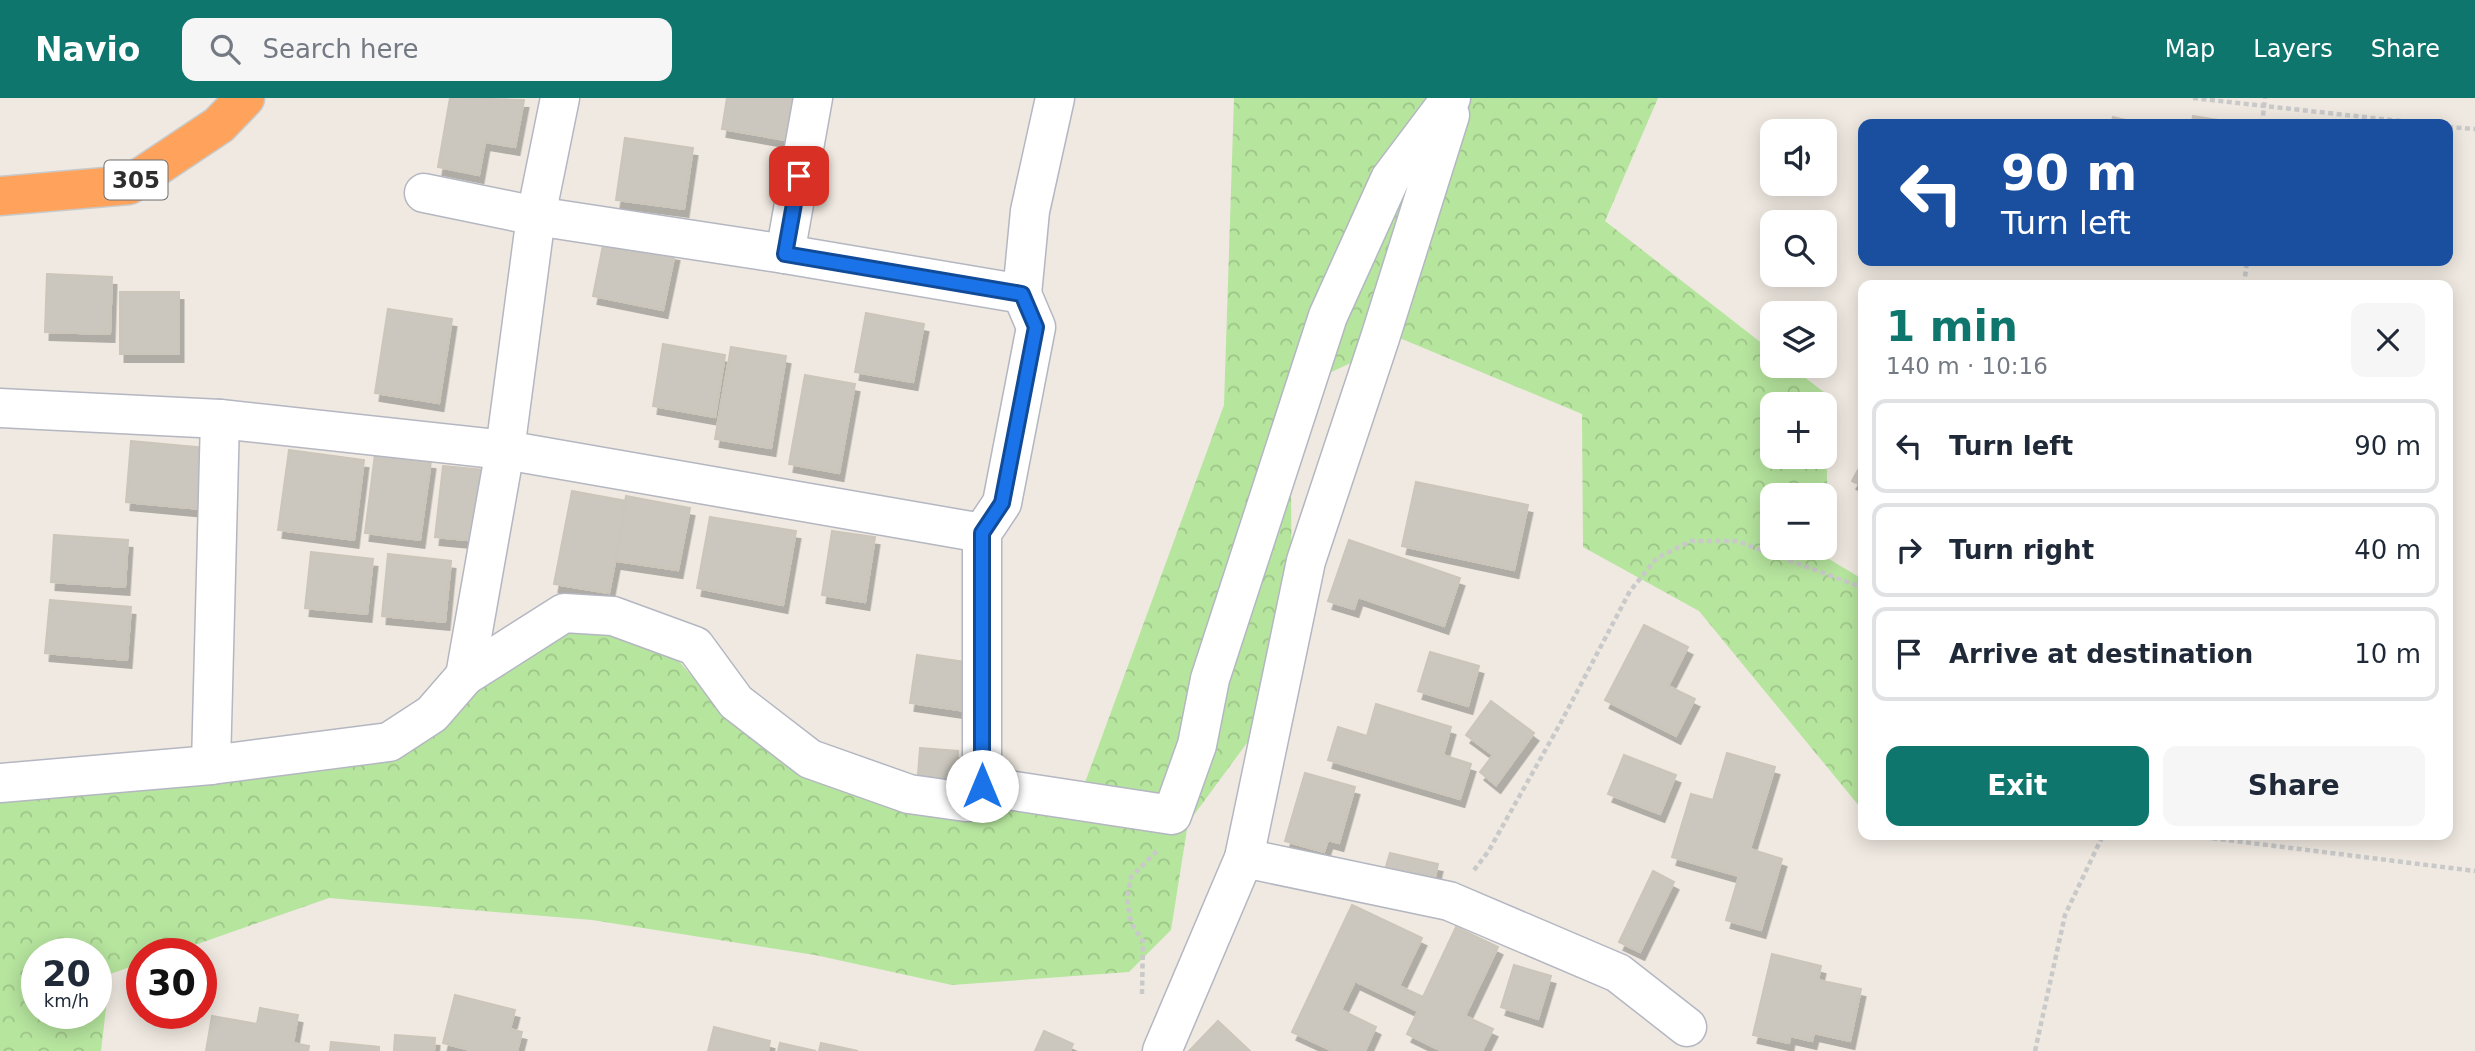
<!DOCTYPE html>
<html lang="en">
<head>
<meta charset="utf-8">
<style>
	body { margin:0; font-family:"DejaVu Sans",sans-serif; background:#f6f6f7; color:#1f2937; height:100vh; display:flex; flex-direction:column; font-size:26px; white-space:nowrap }
	* { box-sizing:border-box; margin:0 }
	p { font-size:23px; color:#747a83 }
	.icon { flex:none; width:38px; height:38px; fill:none; stroke:currentColor; stroke-width:2; stroke-linecap:round; stroke-linejoin:round }
	.map { position:relative; flex:1; overflow:hidden }
	.panel { position:absolute; left:1858px; top:182px; width:595px; height:560px; display:flex; flex-direction:column; background:#fff; border-radius:14px; box-shadow:0 4px 18px #0003 }
	.panel>* { flex:none }
	.banner { position:absolute; left:1858px; top:21px; width:595px; height:147px; border-radius:14px; box-shadow:0 4px 18px #0003; background:#1a4fa0; color:#fff; overflow:hidden }
	.controls { position:absolute; left:1760px; top:21px; display:grid; gap:14px }
	.controls a { display:grid; place-items:center; width:77px; height:77px; border-radius:14px; background:#fff; box-shadow:0 4px 18px #0003; font-size:35px }
	.speed { position:absolute; left:21px; top:840px; display:flex; gap:14px; font-size:35px; font-weight:700; text-align:center }
	.speed>* { display:grid; place-content:center; width:91px; height:91px; border-radius:50%; background:#fff; box-shadow:0 4px 18px #0003; line-height:1 }
	.speed small { font-size:18px; font-weight:400 }
	.speed .limit { border:10px solid #d22; background:#fff; color:#111 }
	.pin { position:absolute; display:grid; place-items:center; width:60px; height:60px; color:#fff; margin:-30px; border-radius:14px; box-shadow:0 4px 10px #0006 }
	.me { position:absolute; width:77px; margin:-38px; rotate:0deg; stroke-linejoin:round; filter:drop-shadow(0 0 5px #0008) }
	.turn { display:flex; align-items:center; gap:24px; height:147px; padding:0 28px; font-size:32px }
	.turn .icon { width:91px; height:91px; stroke-width:2.5 }
	.turn b { display:block; font-size:49px; line-height:60px }
	.round { display:grid; place-items:center; flex:none; width:74px; height:74px; border-radius:14px; background:#f6f6f7 }
	.summary { display:flex; align-items:center; justify-content:space-between; height:119px; padding:0 28px }
	h1 { font-size:42px; font-weight:600; line-height:52px; color:#0f766e }
	.action { display:flex; gap:14px; margin-top:auto; padding:14px 28px }
	.action a { flex:1; height:80px; border-radius:14px; background:#0f766e; color:#fff; font-size:28px; font-weight:600; line-height:80px; text-align:center }
	.action a+a { background:#f6f6f7; color:#1f2937 }
	ul { padding:0; list-style:none }
	li { display:flex; align-items:center; gap:21px; height:94px; margin:0 14px 10px; padding:0 14px; border:4px solid #e0e1e3; border-radius:14px }
	li div { flex:1 }
	li b { display:block; font-size:26px }
	li em { font-style:normal }
	header { display:flex; align-items:center; gap:42px; box-sizing:border-box; height:98px; padding:0 35px; background:#0f766e; color:#fff }
	header strong { font-size:33px }
	nav { display:flex; gap:38px; margin-inline-start:auto; font-size:24px }
	.search { width:490px; height:63px; background:#f6f6f7; display:flex; align-items:center; gap:18px; box-sizing:border-box; padding:0 24px; border-radius:14px; color:#747a83; font-size:26px }
	.map>svg:first-child { display:block }
	.forest { fill:url(#forest-crowns); fill-rule:evenodd }
	.building { fill:#cbc7bf; stroke:#cbc5ba; stroke-width:2; filter:url(#shadow) }
	.lines { fill:none; stroke-linecap:round; stroke-linejoin:round }
	.street-casing { stroke:#b4b7c1; stroke-width:41 }
	.highway-casing { stroke:#c9c9c9; stroke-width:41 }
	.path { stroke:#c9c9c9; stroke-width:4.5; stroke-dasharray:5 3.5; stroke-linecap:butt }
	.street { stroke:#fff; stroke-width:38 }
	.highway { stroke:#ffa35c; stroke-width:38 }
	.route-casing { stroke:#114b97; stroke-width:18 }
	.route { stroke:#1a73e8; stroke-width:12 }
	.labels { text-anchor:middle; stroke-width:5; stroke-linejoin:round; paint-order:stroke }
	.shield { fill:#fff; stroke:#6d6d6d; stroke-width:2 }
	.shield-label { font-size:23px; font-weight:bold; fill:#2e2e2e }
</style>
</head>
<body>
<header>
<strong>Navio</strong>
<div class="search"><svg class="icon" aria-label="search" viewBox="0 0 24 24"><circle cx="10" cy="10" r="6"/><path d="M15 15l6 6"/></svg>Search here</div>
<nav><a>Map</a><a>Layers</a><a>Share</a></nav>
</header>
<div class="map">
<svg width="2475" height="953" viewBox="0 0 2475 953">
	<defs>
		<pattern id="forest-crowns" width="20" height="18" patternUnits="userSpaceOnUse" patternTransform="scale(1.75)"><rect width="20" height="18" fill="#b6e59e"/><path d="M2 6a3 3 0 1 1 6 0M12 15a3 3 0 1 1 6 0" fill="none" stroke="#9dc588"/></pattern>
		<filter id="shadow"><feDropShadow dx="4.5" dy="8" stdDeviation="0" flood-color="#0004"/></filter>
	</defs>
	<rect width="100%" height="100%" fill="#efe9e1"/>
	<path class="forest" d="M 1234,0 L 1658,0 L 1605,123 L 1773,254 L 1773,268 L 1790,268 L 1825,295 L 1829,461 L 1864,482 L 1864,714 L 1699,513 L 1583,449 L 1582,316 L 1402,241 L 1327,276 L 1291,388 L 1292,536 L 1255,634 L 1188,725 L 1171,832 L 1129,874 L 952,887 L 815,857 L 592,822 L 329,800 L 169,856 L 142,856 L 142,865 L 110,876 L 101,953 L 0,953 L 0,683 L 346,656 L 563,512 L 650,530 L 737,630 L 911,705 L 1083,690 L 1224,307 ZM 1773,306 L 1825,306 L 1825,359 L 1773,359 ZM 1773,397 L 1825,397 L 1825,450 L 1773,450 ZM 37,856 L 96,856 L 96,915 L 37,915 Z"/>
	<g class="building">
		<path d="M 450,0 L 524,2 L 515,49 L 485,44 L 479,77 L 438,69 Z"/>
		<path d="M 727,0 L 804,0 L 797,44 L 722,31 Z"/>
		<path d="M 2193,18 L 2243,26 L 2192,26 Z"/>
		<path d="M 2113,19 L 2139,25 L 2139,26 L 2111,26 Z"/>
		<path d="M 625,40 L 693,50 L 684,111 L 616,102 Z"/>
		<path d="M 604,142 L 675,155 L 663,212 L 593,198 Z"/>
		<path d="M 47,176 L 112,179 L 110,236 L 45,234 Z"/>
		<rect x="120" y="194" width="59" height="62"/>
		<path d="M 388,211 L 452,221 L 439,305 L 375,295 Z"/>
		<path d="M 866,215 L 924,226 L 913,284 L 855,274 Z"/>
		<path d="M 663,246 L 725,257 L 715,319 L 653,308 Z"/>
		<path d="M 731,249 L 786,258 L 771,350 L 715,341 Z"/>
		<path d="M 805,277 L 855,286 L 839,375 L 789,366 Z"/>
		<path d="M 131,343 L 206,350 L 200,411 L 126,404 Z"/>
		<path d="M 289,352 L 364,362 L 354,442 L 278,432 Z"/>
		<path d="M 375,356 L 431,363 L 420,442 L 365,435 Z"/>
		<path d="M 1864,361 L 1864,389 L 1852,383 Z"/>
		<path d="M 443,368 L 484,372 L 477,443 L 435,439 Z"/>
		<path d="M 1416,384 L 1528,407 L 1514,472 L 1402,448 Z"/>
		<path d="M 572,393 L 627,403 L 609,495 L 554,486 Z"/>
		<path d="M 626,398 L 690,410 L 678,472 L 616,463 Z"/>
		<path d="M 710,419 L 796,433 L 783,507 L 697,490 Z"/>
		<path d="M 832,433 L 875,439 L 865,504 L 822,497 Z"/>
		<path d="M 54,437 L 128,442 L 125,489 L 51,484 Z"/>
		<path d="M 1349,442 L 1460,480 L 1444,528 L 1358,499 L 1354,511 L 1328,503 Z"/>
		<path d="M 311,454 L 373,461 L 367,516 L 305,510 Z"/>
		<path d="M 388,456 L 451,463 L 445,524 L 382,518 Z"/>
		<path d="M 50,502 L 131,509 L 127,562 L 45,555 Z"/>
		<path d="M 1644,527 L 1688,549 L 1668,588 L 1695,601 L 1676,638 L 1605,602 Z"/>
		<path d="M 1430,554 L 1479,568 L 1468,608 L 1418,593 Z"/>
		<path d="M 917,557 L 973,565 L 966,613 L 910,605 Z"/>
		<path d="M 1491,603 L 1534,635 L 1496,687 L 1480,674 L 1493,657 L 1466,637 Z"/>
		<path d="M 1376,606 L 1451,629 L 1443,657 L 1471,666 L 1460,701 L 1328,662 L 1338,629 L 1367,638 Z"/>
		<path d="M 920,650 L 958,653 L 955,692 L 917,690 Z"/>
		<path d="M 1727,655 L 1775,669 L 1750,751 L 1782,761 L 1761,832 L 1726,822 L 1739,778 L 1672,759 L 1691,696 L 1713,702 Z"/>
		<path d="M 1624,657 L 1676,677 L 1660,716 L 1608,696 Z"/>
		<path d="M 1305,675 L 1355,689 L 1339,745 L 1328,742 L 1324,754 L 1285,743 Z"/>
		<path d="M 1390,755 L 1438,766 L 1434,783 L 1385,772 Z"/>
		<path d="M 1653,773 L 1674,784 L 1640,854 L 1619,844 Z"/>
		<path d="M 1352,807 L 1422,840 L 1399,888 L 1423,899 L 1456,829 L 1498,849 L 1465,918 L 1493,931 L 1482,953 L 1442,953 L 1407,936 L 1418,913 L 1355,883 L 1341,912 L 1376,929 L 1365,953 L 1333,953 L 1292,934 Z"/>
		<path d="M 1772,856 L 1821,868 L 1818,882 L 1861,891 L 1850,943 L 1814,935 L 1812,943 L 1790,938 L 1789,945 L 1753,937 Z"/>
		<path d="M 1514,867 L 1551,878 L 1538,921 L 1501,909 Z"/>
		<path d="M 455,897 L 515,912 L 510,931 L 522,934 L 517,953 L 474,953 L 443,945 Z"/>
		<path d="M 260,910 L 298,917 L 293,945 L 309,948 L 308,953 L 206,953 L 212,918 L 257,926 Z"/>
		<path d="M 1218,923 L 1250,953 L 1189,953 Z"/>
		<path d="M 714,929 L 770,943 L 768,953 L 708,953 Z"/>
		<path d="M 1044,933 L 1073,946 L 1070,953 L 1035,953 Z"/>
		<path d="M 395,937 L 435,940 L 434,953 L 394,953 Z"/>
		<path d="M 331,944 L 379,949 L 379,953 L 330,953 Z"/>
		<path d="M 780,945 L 816,953 L 778,953 Z"/>
		<path d="M 821,945 L 858,953 L 819,953 Z"/>
	</g>
	<g class="lines">
		<defs>
			<g id="street">
				<path d="M 813,0 L 785,156 L 1022,196 L 1036,229 L 1002,405 L 982,435 L 982,688"/>
				<path d="M 424,95 L 536,118 L 785,156"/>
				<path d="M 1022,196 L 1030,113 L 1055,0"/>
				<path d="M 0,310 L 220,321 L 505,352 L 982,435"/>
				<path d="M 465,578 L 505,352 L 536,118 L 560,0"/>
				<path d="M 211,667 L 220,321"/>
				<path d="M 0,685 L 211,667 L 389,644 L 432,616 L 465,578 L 564,515 L 613,518 L 695,548 L 736,604 L 810,661 L 909,696 L 966,704 L 982,688 L 1172,717 L 1197,647 L 1210,581 L 1328,218 L 1390,81 L 1451,0"/>
				<path d="M 1244,760 L 1449,803 L 1618,875 L 1687,929"/>
				<path d="M 1162,953 L 1244,760 L 1306,463 L 1380,240 L 1450,17"/>
			</g>
			<path id="highway" d="M 0,98 L 129,87 L 219,27 L 245,0"/>
		</defs>
		<use href="#street" class="street-casing"/>
		<use href="#highway" class="highway-casing"/>
		<g class="path">
			<path d="M 2193,0 L 2427,26"/>
			<path d="M 2262,26 L 2265,0"/>
			<path d="M 2448,29 L 2475,31"/>
			<path d="M 2244,187 L 2247,163"/>
			<path d="M 2187,737 L 2475,773"/>
			<path d="M 1474,772 L 1488,754 L 1560,626 L 1630,493 L 1657,460 L 1691,443 L 1737,443 L 1864,490"/>
			<path d="M 1142,896 L 1143,843 L 1131,825 L 1127,801 L 1131,779 L 1157,753"/>
			<path d="M 2035,953 L 2065,817 L 2103,737"/>
		</g>
		<use href="#street" class="street"/>
		<use href="#highway" class="highway"/>
	</g>
	<g class="lines">
		<defs>
			<path id="route" d="M 799,78 L 785,156 L 1022,196 L 1036,229 L 1002,405 L 982,435 L 982,688"/>
		</defs>
		<use href="#route" class="route-casing"/>
		<use href="#route" class="route"/>
	</g>
	<g class="labels">
		<rect class="shield" x="104.5" y="62.5" width="63" height="39" rx="5"/>
		<g class="shield-label">
			<text x="136" y="90">305</text>
		</g>
	</g>
</svg>
<div class="controls">
<a><svg class="icon" aria-label="sound" viewBox="0 0 24 24"><path d="M4 9h4l5-4v14l-5-4H4zM17 9q2 3 0 6"/></svg></a>
<a><svg class="icon" aria-label="search" viewBox="0 0 24 24"><circle cx="10" cy="10" r="6"/><path d="M15 15l6 6"/></svg></a>
<a><svg class="icon" aria-label="layers" viewBox="0 0 24 24"><path d="M12 4l9 5-9 5-9-5zM3 14l9 5 9-5"/></svg></a>
<a>+</a>
<a>−</a>
</div>
<div class="speed"><div>20<small>km/h</small></div><div class="limit">30</div></div>
<div class="pin" style="left:799px;top:78px;background:#d93025"><svg class="icon" aria-label="arrive" viewBox="0 0 24 24"><path d="M6 21V4h12l-3 4 3 4H6"/></svg></div>
<svg class="me" style="left:982px;top:688px" viewBox="-20 -20 40 40"><circle r="19" fill="#fff"/><path d="M0-13L10 11 0 6-10 11z" fill="#1a73e8"/></svg>
<div class="banner">
<div class="turn"><svg class="icon" aria-label="left" viewBox="0 0 24 24"><path d="M17 20v-9H6M10 6l-5 5 5 5"/></svg><div><b>90 m</b>Turn left</div></div>
</div>
<section class="panel">
<div class="summary"><div><h1>1 min</h1><p>140 m · 10:16</p></div><a class="round"><svg class="icon" aria-label="close" viewBox="0 0 24 24"><path d="M6 6l12 12M18 6L6 18"/></svg></a></div>
<ul>
<li><svg class="icon" aria-label="left" viewBox="0 0 24 24"><path d="M17 20v-9H6M10 6l-5 5 5 5"/></svg><div><b>Turn left</b></div><em>90 m</em></li>
<li><svg class="icon" aria-label="right" viewBox="0 0 24 24"><path d="M7 20v-9h11M14 6l5 5-5 5"/></svg><div><b>Turn right</b></div><em>40 m</em></li>
<li><svg class="icon" aria-label="arrive" viewBox="0 0 24 24"><path d="M6 21V4h12l-3 4 3 4H6"/></svg><div><b>Arrive at destination</b></div><em>10 m</em></li>
</ul>
<div class="action"><a>Exit</a><a>Share</a></div>
</section>
</div>
</body>
</html>
